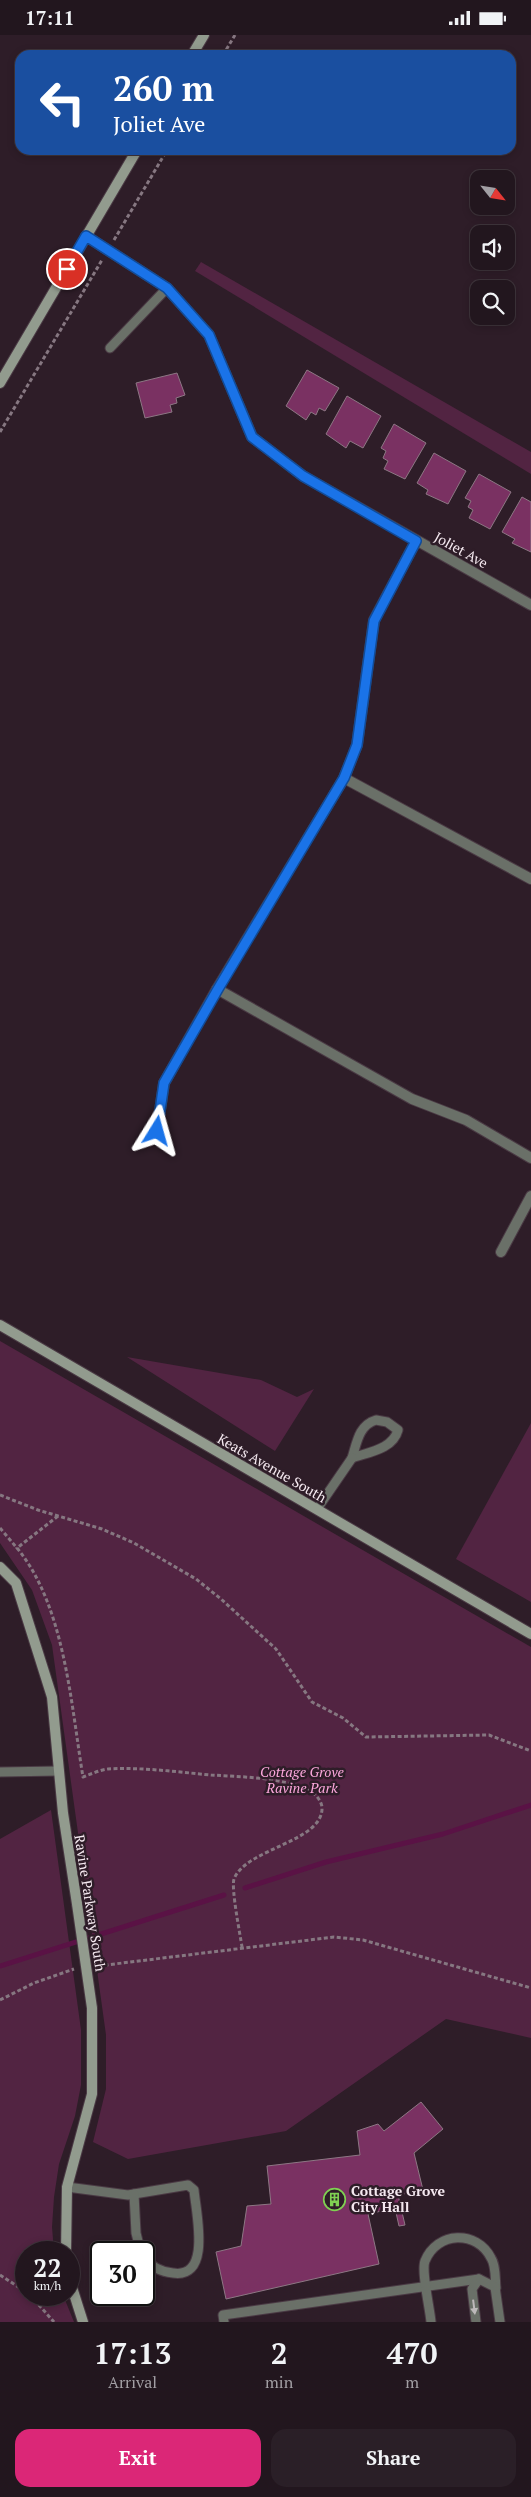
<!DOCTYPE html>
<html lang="en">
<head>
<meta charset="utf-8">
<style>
	body { margin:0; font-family:"PT Serif",serif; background:#2a1f27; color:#f1f3f6; height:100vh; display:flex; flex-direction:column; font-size:19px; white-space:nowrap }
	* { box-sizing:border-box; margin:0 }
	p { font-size:16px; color:#a29fa4 }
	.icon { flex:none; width:28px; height:28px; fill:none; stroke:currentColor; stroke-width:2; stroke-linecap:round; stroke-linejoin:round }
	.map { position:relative; height:2287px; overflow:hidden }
	.panel { display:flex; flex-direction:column; background:#22161e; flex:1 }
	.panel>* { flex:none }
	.banner { position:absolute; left:15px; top:15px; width:501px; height:105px; border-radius:15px; box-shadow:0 2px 8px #0003,0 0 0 1px #3f353c; background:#1a4fa0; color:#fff; overflow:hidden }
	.needle { width:32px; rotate:120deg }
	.buttons { position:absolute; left:470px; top:135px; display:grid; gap:10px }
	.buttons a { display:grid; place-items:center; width:45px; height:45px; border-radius:10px; background:#22161e; box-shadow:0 2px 8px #0003,0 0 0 1px #3f353c; font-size:25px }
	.speed { position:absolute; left:15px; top:2206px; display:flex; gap:10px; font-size:25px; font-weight:700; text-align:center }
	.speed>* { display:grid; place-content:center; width:65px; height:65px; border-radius:50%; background:#22161e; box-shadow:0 2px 8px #0003,0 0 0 1px #3f353c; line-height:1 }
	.speed small { font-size:12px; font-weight:400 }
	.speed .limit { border:2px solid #111; border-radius:8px; background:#fff; color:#111 }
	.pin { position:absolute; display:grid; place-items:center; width:42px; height:42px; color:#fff; margin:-21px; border:2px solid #fff; border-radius:50%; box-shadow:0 1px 5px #0007 }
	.me { position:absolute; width:55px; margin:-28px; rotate:8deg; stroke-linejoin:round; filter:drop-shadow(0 0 4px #0008) }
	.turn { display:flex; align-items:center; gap:18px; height:105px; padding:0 15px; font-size:22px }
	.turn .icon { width:65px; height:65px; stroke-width:2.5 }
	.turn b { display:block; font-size:35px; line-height:42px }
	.eta { display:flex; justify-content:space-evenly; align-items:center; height:85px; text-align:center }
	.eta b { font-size:30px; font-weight:700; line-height:35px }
	.primary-button { display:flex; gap:10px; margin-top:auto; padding:10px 15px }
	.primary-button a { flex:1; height:58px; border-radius:15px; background:#db2777; color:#fff; font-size:20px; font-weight:700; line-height:58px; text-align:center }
	.primary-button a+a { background:#2a1f27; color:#f1f3f6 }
	.status { display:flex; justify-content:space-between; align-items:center; height:35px; padding:0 25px; background:#22161e; direction:ltr }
	.status svg { height:14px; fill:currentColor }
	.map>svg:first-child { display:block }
	.green { fill:#522442 }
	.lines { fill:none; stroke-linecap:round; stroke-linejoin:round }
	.stream { stroke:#5a1245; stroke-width:5 }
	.building { fill:#7a3162; stroke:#8d7784 }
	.lane-casing { stroke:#4a3a44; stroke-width:11 }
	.street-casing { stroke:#4a3a44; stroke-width:12 }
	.secondary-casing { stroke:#4a3a44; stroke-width:12 }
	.path { stroke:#867781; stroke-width:3; stroke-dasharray:4 2.5; stroke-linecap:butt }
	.lane { stroke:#6a7068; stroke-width:9 }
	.street { stroke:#6a7068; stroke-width:10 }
	.secondary { stroke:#929b8e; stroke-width:10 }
	.secondary-bridge-casing { stroke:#4a3a44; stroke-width:12; stroke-linecap:butt }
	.secondary-bridge { stroke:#929b8e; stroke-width:10 }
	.oneway { fill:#bdb9ba }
	.route-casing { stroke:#114b97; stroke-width:12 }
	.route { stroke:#1a73e8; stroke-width:9 }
	.labels { text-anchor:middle; stroke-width:5; stroke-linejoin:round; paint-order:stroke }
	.street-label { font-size:14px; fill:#f5e9f0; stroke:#2e1d28 }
	.park-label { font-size:14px; font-style:italic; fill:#fca7dc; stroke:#2e1d28 }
	.poi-label { font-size:14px; font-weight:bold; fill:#f5e9f0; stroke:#2e1d28; text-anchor:start }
</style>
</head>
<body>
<div class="status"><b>17:11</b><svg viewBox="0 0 49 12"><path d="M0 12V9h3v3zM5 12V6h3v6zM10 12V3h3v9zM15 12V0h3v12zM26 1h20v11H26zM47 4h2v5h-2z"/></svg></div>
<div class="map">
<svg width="531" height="2287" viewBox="0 0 531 2287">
	<rect width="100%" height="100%" fill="#2e1d28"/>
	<g class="green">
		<path d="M 201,227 L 531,417 L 531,439 L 195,236 Z"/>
		<path d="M 0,1306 L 531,1612 L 531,2003 L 446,1984 L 286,2096 L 128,2124 L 93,2107 L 106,2054 L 106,2000 L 52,1610 L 32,1555 L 0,1508 Z"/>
		<path d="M 127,1322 L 261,1345 L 297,1362 L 314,1354 L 275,1416 Z"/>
		<path d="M 531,1388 L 531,1567 L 456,1524 Z"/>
		<path d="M 51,1775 L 81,1995 L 81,2050 L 75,2081 L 59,2129 L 54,2162 L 52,2192 L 54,2217 L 26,2218 L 26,2260 L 63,2260 L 74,2287 L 0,2287 L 0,1804 Z"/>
	</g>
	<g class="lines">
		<g class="stream">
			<path d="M 245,1853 L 326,1827 L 443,1799 L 531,1770"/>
			<path d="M 0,1931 L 224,1860"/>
		</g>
	</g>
	<g class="building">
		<path d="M 307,335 L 339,353 L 325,376 L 319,373 L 316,380 L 311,377 L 306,385 L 286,371 Z"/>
		<path d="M 177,338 L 185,360 L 176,363 L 177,368 L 170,370 L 172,377 L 145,383 L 136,348 Z"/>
		<path d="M 347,361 L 381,381 L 363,413 L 350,406 L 346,413 L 326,399 Z"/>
		<path d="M 394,389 L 426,408 L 405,444 L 384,434 L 388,426 L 383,423 L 386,416 L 381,413 Z"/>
		<path d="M 434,418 L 466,436 L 448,469 L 426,459 L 428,455 L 417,448 Z"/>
		<path d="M 479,439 L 511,457 L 490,494 L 469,483 L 473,475 L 468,472 L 471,466 L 465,463 Z"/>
		<path d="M 522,462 L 531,467 L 531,517 L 512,508 L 515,504 L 502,497 Z"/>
		<path d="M 421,2067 L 443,2094 L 414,2118 L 423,2155 L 398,2160 L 405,2190 L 399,2191 L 395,2173 L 368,2179 L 379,2229 L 226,2264 L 216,2217 L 241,2211 L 247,2171 L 271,2169 L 267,2131 L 360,2120 L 357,2096 L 378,2089 L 384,2096 Z"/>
	</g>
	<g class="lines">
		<defs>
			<g id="lane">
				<path d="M 110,313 L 167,253"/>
				<path d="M 376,1385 L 387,1387 L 398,1395 C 393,1414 369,1417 352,1423 C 357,1407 359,1390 376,1385 Z"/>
				<path d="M 317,1474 L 352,1423"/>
				<path d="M 0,1737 L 59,1736"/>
				<path d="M 67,2152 L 128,2160 L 188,2150 L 194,2155 C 196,2178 212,2244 173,2238 C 162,2237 151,2232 144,2222"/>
				<path d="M 134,2159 L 136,2198 L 141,2218"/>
				<path d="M 224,2287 L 223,2280 L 479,2244"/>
				<path d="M 431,2287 C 430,2274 421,2236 425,2226 C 437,2196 477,2195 491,2223 C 496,2230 495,2244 496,2253"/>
				<path d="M 476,2287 L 472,2254 L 479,2244 L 495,2252 L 500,2287"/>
			</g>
			<g id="street">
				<path d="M 86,201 L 167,253 L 209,300 L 252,402 L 303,441 L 531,570"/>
				<path d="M 344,743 L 531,844"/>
				<path d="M 217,954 L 412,1064 L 466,1085 L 531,1123"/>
				<path d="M 157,1096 L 164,1048 L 217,954 L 344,743 L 357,710 L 374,585 L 416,506"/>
				<path d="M 501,1217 L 531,1161"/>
			</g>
			<g id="secondary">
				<path d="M 192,20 L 204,0"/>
				<path d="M 0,348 L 137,115"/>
				<path d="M 0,1290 L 531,1599"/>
				<path d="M 0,1532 L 16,1548 L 52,1662 L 63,1778 L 77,1869"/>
				<path d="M 66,2218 L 67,2152 L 92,2059 L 92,1973"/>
				<path d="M 69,2243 L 83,2287"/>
			</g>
		</defs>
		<use href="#lane" class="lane-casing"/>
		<use href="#street" class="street-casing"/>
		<use href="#secondary" class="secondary-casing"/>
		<g class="path">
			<path d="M 223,20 L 235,0"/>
			<path d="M 114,205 L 167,115"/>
			<path d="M 0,397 L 102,225"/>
			<path d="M 0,1460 L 38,1475 L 102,1494 L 134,1508 L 196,1544 L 221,1564 L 276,1614 L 312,1667 L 343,1683 L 366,1702 L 489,1700 L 531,1716"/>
			<path d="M 58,1481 L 17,1513 C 65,1571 71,1670 83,1742 C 91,1739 100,1735 108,1734 C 142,1732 177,1737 211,1740 C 242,1742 280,1742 308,1755 C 315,1758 321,1765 322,1772 C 324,1807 246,1813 234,1844 C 231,1853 240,1899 242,1912"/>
			<path d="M 0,1493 L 17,1513"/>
			<path d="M 98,1931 L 334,1902 L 363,1905 L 531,1953"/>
			<path d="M 0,1965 L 34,1948 L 74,1934"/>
			<path d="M 0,2240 L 26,2257"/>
			<path d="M 30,2260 L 54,2287"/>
		</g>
		<use href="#lane" class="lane"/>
		<use href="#street" class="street"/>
		<use href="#secondary" class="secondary"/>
		<defs>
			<path id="secondary-bridge" d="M 77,1869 L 92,1973"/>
		</defs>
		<use href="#secondary-bridge" class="secondary-bridge-casing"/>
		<use href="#secondary-bridge" class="secondary-bridge"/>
	</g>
	<defs><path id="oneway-solid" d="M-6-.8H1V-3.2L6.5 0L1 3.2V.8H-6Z" transform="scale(1.25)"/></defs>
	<use class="oneway" href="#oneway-solid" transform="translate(474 2272) rotate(83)"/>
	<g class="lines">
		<defs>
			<path id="route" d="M 67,234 L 86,201 L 167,253 L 209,300 L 252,402 L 303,441 L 416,506 L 374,586 L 357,710 L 344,743 L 218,954 L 164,1048 L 157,1096"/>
		</defs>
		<use href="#route" class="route-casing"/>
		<use href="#route" class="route"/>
	</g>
	<defs>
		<symbol id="building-ring" viewBox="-11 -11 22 22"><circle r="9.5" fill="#2e1d28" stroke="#7fd052" stroke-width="1.5"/><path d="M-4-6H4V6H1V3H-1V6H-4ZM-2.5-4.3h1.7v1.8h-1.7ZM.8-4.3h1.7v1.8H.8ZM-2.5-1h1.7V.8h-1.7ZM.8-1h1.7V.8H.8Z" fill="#7fd052"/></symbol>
	</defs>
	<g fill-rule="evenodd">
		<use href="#building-ring" x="322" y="2152" width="25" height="25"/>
	</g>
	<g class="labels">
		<g class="street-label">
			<text transform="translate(461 515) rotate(29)" y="5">Joliet Ave</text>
			<text transform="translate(272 1433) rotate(30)" y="5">Keats Avenue South</text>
			<text transform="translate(90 1868) rotate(81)" y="5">Ravine Parkway South</text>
		</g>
		<g class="park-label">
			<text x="302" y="1742">Cottage Grove<tspan x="302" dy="16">Ravine Park</tspan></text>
		</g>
		<g class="poi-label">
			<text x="351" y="2161">Cottage Grove<tspan x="351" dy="16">City Hall</tspan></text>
		</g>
	</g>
</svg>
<div class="buttons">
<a><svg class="needle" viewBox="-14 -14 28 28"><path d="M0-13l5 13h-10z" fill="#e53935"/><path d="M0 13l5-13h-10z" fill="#a29fa4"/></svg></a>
<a><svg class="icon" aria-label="sound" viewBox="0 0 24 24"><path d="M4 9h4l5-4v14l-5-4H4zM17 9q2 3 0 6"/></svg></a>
<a><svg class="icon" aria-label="search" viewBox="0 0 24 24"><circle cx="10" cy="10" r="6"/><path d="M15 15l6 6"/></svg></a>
</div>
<div class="speed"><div>22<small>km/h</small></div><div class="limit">30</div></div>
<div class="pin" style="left:67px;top:234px;background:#d93025"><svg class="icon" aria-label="arrive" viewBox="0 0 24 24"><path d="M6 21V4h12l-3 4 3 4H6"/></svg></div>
<svg class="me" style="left:157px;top:1096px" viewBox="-20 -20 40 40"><path d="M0-17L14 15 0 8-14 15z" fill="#1a73e8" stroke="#fff" stroke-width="4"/></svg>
<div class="banner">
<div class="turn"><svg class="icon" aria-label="left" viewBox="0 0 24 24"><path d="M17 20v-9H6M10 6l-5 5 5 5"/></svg><div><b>260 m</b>Joliet Ave</div></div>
</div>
</div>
<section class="panel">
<div class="eta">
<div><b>17:13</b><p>Arrival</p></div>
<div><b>2</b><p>min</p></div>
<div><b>470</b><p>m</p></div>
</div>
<div class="primary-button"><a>Exit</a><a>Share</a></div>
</section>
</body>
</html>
